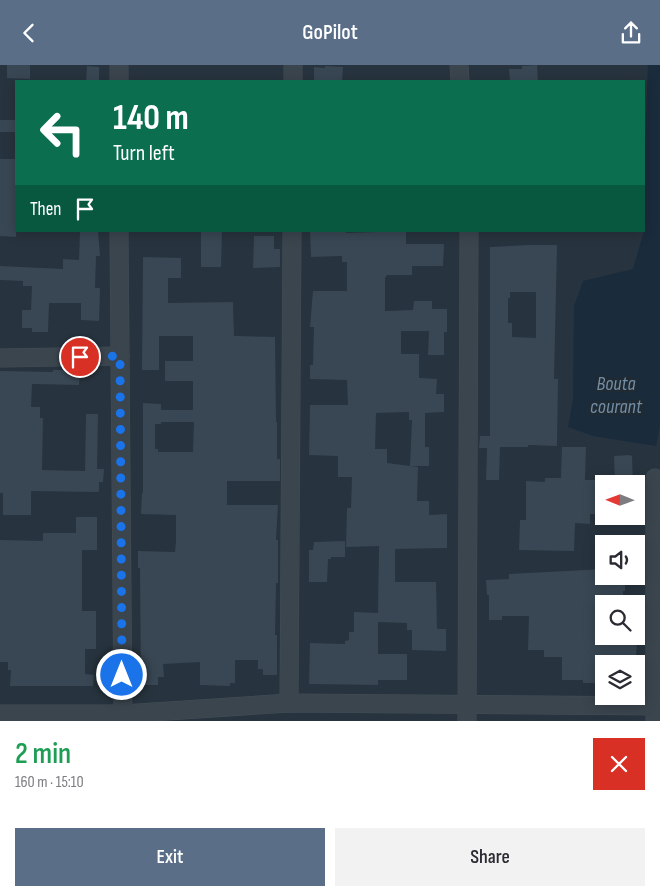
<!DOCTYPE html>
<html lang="en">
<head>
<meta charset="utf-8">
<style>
	body { margin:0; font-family:"Sofia Sans Condensed",sans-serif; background:#f2f2f3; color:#2b2b33; height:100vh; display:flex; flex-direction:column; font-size:19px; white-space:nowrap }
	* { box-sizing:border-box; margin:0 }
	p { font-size:16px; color:#7c7c81 }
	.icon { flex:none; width:28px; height:28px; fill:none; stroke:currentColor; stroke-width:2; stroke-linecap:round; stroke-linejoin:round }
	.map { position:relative; height:656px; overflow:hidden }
	.panel { display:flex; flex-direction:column; background:#fff; flex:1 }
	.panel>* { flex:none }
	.hud { position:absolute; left:15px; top:15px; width:630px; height:152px; border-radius:0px; box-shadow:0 2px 12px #0003; background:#0b6e4f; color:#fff; overflow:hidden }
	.needle { width:32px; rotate:271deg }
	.fabs { position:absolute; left:595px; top:410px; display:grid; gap:10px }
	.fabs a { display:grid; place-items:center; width:50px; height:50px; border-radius:0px; background:#fff; box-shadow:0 2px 12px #0003; font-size:25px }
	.pin { position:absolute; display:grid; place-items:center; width:42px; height:42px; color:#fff; margin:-21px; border:2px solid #fff; border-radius:50%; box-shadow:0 1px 5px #0007 }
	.me { position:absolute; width:55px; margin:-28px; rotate:0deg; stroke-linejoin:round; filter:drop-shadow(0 0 4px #0008) }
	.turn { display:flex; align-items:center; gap:18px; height:105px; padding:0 15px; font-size:22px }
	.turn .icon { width:65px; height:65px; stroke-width:2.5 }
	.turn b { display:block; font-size:35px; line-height:42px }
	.then { display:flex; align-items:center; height:48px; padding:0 15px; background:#0003; gap:10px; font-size:19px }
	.round { display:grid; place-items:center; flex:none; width:52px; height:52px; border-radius:0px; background:#f2f2f3 }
	.overview { display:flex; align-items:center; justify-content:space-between; height:85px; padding:0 15px }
	h1 { font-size:30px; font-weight:600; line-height:38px; color:#1e9e55 }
	.primary-button { display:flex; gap:10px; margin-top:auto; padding:10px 15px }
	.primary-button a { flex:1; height:58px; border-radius:0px; background:#5a6e88; color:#fff; font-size:20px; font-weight:600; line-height:58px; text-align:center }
	.primary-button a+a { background:#f2f2f3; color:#2b2b33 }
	header { display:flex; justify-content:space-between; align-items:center; height:65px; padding:0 15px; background:#5a6e88; color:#fff; font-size:22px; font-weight:600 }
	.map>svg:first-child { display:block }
	.water { fill:#1a2b3c }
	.building { fill:#394754; fill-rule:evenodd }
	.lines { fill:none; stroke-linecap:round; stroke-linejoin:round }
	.minor-casing { stroke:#444e57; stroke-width:19 }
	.minor { stroke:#3b454e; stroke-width:18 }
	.route { stroke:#1a73e8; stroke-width:9; stroke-dasharray:0 16.2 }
	.labels { text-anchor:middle; stroke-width:5; stroke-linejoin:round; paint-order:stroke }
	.water-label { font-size:20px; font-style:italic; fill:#738da5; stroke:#1f2a33 }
</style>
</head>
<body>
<header><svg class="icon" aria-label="back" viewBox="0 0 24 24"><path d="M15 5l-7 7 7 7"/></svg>GoPilot<svg class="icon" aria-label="share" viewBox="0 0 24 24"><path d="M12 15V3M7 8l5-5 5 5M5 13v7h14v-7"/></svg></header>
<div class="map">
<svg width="660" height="656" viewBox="0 0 660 656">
	<rect width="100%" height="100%" fill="#27333e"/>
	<path class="water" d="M 648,0 L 660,0 L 660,360 L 656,381 L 593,371 L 568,362 L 573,334 L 574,241 L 583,216 L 633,204 L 644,166 L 644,105 Z"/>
	<g class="building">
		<path d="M 7,0 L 30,0 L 30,14 L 7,13 Z"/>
		<path d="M 537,0 L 538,16 L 510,16 L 509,4 L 522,4 L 522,1 Z"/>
		<path d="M 87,1 L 99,2 L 99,16 L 86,16 Z"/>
		<path d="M 325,1 L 343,2 L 342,16 L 314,16 L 314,2 L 325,3 Z"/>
		<rect x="0" y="55" width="16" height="12"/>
		<path d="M 0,94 L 16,94 L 16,172 L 0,171 Z"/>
		<path d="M 80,166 L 98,166 L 100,191 L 96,191 L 95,223 L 100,223 L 99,256 L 81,255 L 81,238 L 49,238 L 48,267 L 32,267 L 32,263 L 22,263 L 22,245 L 31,245 L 32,221 L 23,221 L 23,216 L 0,215 L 0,201 L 63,204 L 63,194 L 79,195 Z"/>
		<path d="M 201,166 L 222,166 L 221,202 L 201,202 Z"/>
		<path d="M 310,166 L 346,166 L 346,168 L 406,166 L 406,179 L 444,179 L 443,201 L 412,201 L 412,210 L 387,210 L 385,213 L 385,246 L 413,245 L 414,236 L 432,236 L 432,244 L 447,244 L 447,267 L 444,267 L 444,290 L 428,290 L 429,266 L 401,266 L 401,289 L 419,289 L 419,313 L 437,314 L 436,329 L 444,329 L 444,347 L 425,348 L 425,382 L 429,382 L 429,401 L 410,401 L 412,355 L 409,355 L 409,347 L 376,348 L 375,384 L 387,384 L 387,398 L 418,402 L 417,436 L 429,436 L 429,450 L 447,449 L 447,483 L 395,484 L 395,517 L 436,517 L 437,564 L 446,564 L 446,586 L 412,585 L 412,565 L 407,565 L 407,558 L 378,557 L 378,589 L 407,589 L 407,615 L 378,615 L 378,620 L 309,619 L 310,578 L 345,579 L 345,576 L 349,575 L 349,567 L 354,567 L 354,547 L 378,548 L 379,482 L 379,481 L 346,482 L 347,443 L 351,443 L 352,412 L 338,412 L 338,391 L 309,390 L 310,340 L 348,340 L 347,315 L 310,314 L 310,300 L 313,300 L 314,262 L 310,262 L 313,226 L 347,226 L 347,197 L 342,197 L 342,191 L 311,192 Z"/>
		<path d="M 254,171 L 274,171 L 274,184 L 280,184 L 280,202 L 253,203 Z"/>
		<path d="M 528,180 L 557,180 L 554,314 L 558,314 L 557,381 L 528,380 L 528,382 L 500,382 L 499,415 L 486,415 L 487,383 L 479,383 L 480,371 L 490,371 L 490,182 ZM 510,227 L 536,227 L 536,273 L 512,272 L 512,258 L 508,258 L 508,233 L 510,233 Z"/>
		<path d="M 143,192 L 181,193 L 181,213 L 168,213 L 168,238 L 233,237 L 234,271 L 275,272 L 276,357 L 277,357 L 277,394 L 280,394 L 280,416 L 227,416 L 227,440 L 278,440 L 276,475 L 278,475 L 278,518 L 276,518 L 275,570 L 277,570 L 277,610 L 263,610 L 263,604 L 258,604 L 258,595 L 235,595 L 235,618 L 230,618 L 230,621 L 200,620 L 200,597 L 163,599 L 164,612 L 158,612 L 158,620 L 141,620 L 140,503 L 138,503 L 138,486 L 175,487 L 176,477 L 176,450 L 141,449 L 142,428 L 143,428 L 143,338 L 161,339 L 161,345 L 193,345 L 193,316 L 165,316 L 165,296 L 193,296 L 193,271 L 159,271 L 159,305 L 142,305 ZM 161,357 L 194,357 L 193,387 L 158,387 L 158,384 L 155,384 L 155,359 L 161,359 Z"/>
		<path d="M 53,305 L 80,305 L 79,320 L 32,319 L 31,342 L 40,342 L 40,353 L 43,353 L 42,405 L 85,406 L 86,349 L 98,349 L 97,404 L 104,404 L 103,417 L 99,417 L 99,426 L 98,427 L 31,426 L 31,450 L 3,450 L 3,428 L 0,428 L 0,306 L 53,307 Z"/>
		<path d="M 562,382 L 586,382 L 585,415 L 602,415 L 602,428 L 598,428 L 598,449 L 590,449 L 590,459 L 575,458 L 574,486 L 519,485 L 520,455 L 526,455 L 526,416 L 545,417 L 545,413 L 561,413 Z"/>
		<path d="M 629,390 L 632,391 L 633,419 L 615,419 L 614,391 Z"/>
		<path d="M 76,452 L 97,452 L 97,485 L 82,485 L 82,546 L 96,546 L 96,584 L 85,584 L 85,609 L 94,610 L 93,621 L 10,621 L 11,605 L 8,605 L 8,597 L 0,597 L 0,475 L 43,476 L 43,468 L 76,468 Z"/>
		<path d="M 345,476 L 345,492 L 331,492 L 331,494 L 328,494 L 327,517 L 309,517 L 309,485 L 313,485 L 314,477 Z"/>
		<path d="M 604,504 L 604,513 L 625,512 L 625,526 L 623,526 L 623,539 L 604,539 L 604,571 L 637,571 L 636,597 L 604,595 L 604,618 L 583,618 L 583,615 L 562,615 L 562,592 L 544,592 L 544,585 L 528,585 L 529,551 L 502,551 L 502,555 L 489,555 L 489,530 L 487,530 L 486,515 L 509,514 L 509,509 Z"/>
	</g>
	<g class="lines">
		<defs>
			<g id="minor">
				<path d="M 119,0 L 119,16"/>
				<path d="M 459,0 L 460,16"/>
				<path d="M 293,16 L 293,0"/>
				<path d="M 119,166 L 123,656"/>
				<path d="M 0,293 L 120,291"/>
				<path d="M 655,413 L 655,656"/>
				<path d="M 289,638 L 292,166"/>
				<path d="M 0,649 L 123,649 L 289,638 L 660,641"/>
				<path d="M 467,656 L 469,166"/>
			</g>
		</defs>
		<use href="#minor" class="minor-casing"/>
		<use href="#minor" class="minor"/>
	</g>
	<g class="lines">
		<path class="route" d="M 80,292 L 120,291 L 122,610"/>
	</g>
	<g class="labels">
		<g class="water-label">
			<text x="616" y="325">Bouta<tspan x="616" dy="23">courant</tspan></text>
		</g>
	</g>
</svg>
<div class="fabs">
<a><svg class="needle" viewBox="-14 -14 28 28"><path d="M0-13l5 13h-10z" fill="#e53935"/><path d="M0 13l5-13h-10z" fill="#7c7c81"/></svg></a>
<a><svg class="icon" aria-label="sound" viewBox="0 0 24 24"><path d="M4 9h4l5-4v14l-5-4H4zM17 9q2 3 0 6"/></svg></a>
<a><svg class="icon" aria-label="search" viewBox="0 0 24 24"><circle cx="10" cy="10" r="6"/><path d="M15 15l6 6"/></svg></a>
<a><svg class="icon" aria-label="layers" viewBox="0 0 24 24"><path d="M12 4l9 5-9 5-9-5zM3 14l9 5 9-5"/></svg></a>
</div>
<div class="pin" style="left:80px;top:292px;background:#d93025"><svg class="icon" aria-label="arrive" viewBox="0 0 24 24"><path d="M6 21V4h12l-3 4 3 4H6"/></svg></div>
<svg class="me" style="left:122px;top:610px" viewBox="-20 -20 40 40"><circle r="17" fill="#1a73e8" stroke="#fff" stroke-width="3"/><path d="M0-11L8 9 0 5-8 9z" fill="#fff"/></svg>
<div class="hud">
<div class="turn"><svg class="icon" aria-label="left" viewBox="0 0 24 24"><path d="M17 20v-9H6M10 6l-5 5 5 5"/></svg><div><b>140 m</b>Turn left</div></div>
<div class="then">Then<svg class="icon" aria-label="arrive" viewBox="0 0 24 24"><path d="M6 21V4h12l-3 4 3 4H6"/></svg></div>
</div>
</div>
<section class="panel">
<div class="overview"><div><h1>2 min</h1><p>160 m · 15:10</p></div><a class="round" style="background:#d93025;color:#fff"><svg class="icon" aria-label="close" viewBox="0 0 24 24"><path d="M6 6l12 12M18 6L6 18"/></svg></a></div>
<div class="primary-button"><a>Exit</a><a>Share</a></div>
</section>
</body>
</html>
